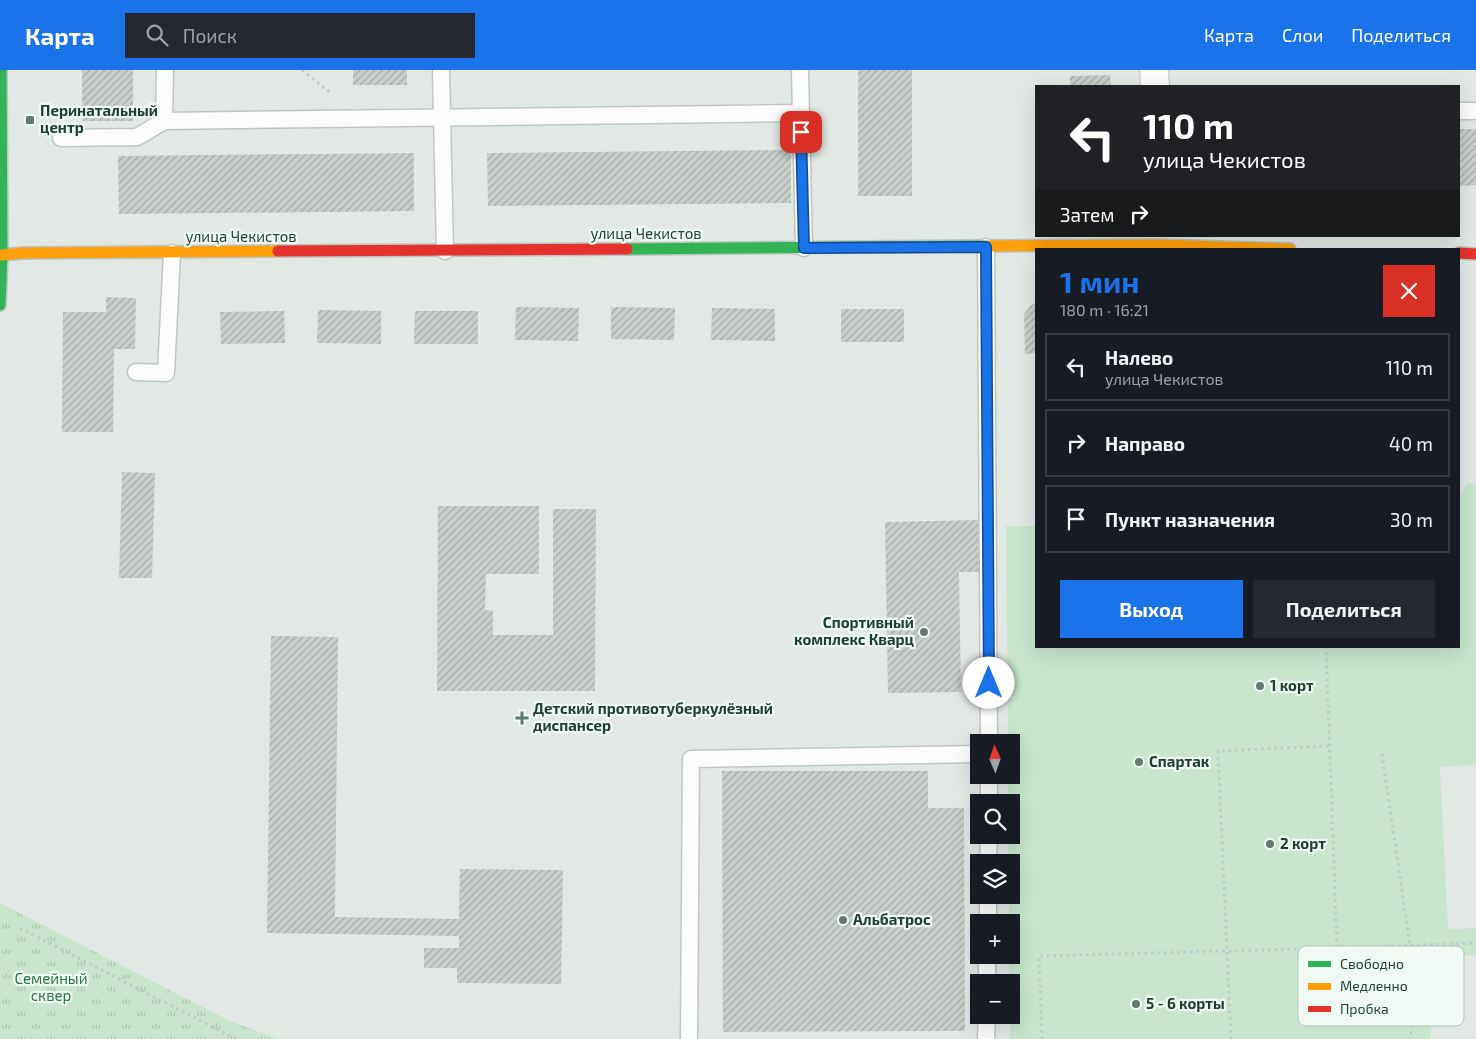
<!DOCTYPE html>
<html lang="ru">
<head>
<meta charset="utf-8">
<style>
	body { margin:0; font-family:"Exo 2",sans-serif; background:#242831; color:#f1f3f6; height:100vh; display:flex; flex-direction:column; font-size:19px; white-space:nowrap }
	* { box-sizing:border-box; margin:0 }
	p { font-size:16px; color:#9ea1a6 }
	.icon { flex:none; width:28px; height:28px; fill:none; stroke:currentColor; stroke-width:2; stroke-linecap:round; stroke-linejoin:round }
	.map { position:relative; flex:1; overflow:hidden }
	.sheet { position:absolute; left:1035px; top:178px; width:425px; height:400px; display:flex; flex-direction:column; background:#171b24; border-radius:0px; box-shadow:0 5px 20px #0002 }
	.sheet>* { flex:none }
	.top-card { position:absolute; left:1035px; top:15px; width:425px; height:152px; border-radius:0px; box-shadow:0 5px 20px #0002; background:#202124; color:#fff; overflow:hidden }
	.needle { width:32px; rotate:358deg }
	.buttons { position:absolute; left:970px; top:664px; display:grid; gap:10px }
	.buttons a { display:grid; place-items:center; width:50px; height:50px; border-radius:0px; background:#171b24; box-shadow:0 5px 20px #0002; font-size:25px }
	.pin { position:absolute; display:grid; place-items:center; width:42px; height:42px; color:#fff; margin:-21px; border-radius:10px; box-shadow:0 2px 8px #0006 }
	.me { position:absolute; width:55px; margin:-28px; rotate:0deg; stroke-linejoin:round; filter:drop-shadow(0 0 4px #0008) }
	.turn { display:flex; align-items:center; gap:18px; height:105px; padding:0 25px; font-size:22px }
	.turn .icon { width:65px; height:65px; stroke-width:2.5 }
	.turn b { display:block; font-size:35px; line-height:42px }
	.then { display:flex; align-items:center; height:48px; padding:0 25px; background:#0003; gap:10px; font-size:19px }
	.round { display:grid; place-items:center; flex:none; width:52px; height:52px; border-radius:0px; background:#242831 }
	.head { display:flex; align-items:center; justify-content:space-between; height:85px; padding:0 25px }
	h1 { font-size:30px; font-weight:700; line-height:38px; color:#1a73e8 }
	.action { display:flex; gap:10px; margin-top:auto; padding:10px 25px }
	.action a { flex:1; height:58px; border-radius:0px; background:#1a73e8; color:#fff; font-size:20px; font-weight:700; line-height:58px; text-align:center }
	.action a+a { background:#242831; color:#f1f3f6 }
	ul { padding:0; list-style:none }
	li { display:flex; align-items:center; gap:15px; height:68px; margin:0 10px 8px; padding:0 15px; border:2px solid #363941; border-radius:0px }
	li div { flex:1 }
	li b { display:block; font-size:19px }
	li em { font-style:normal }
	header { display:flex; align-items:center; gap:30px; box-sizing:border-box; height:70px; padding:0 25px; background:#1a73e8; color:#fff }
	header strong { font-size:24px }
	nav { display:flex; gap:28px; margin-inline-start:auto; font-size:18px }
	.search { width:350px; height:45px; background:#242831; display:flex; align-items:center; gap:12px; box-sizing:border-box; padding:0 18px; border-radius:0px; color:#9ea1a6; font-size:19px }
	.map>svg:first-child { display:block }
	.park { fill:url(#park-tufts) }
	.pitch { fill:#c9e5ce }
	.building { fill:url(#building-hatch) }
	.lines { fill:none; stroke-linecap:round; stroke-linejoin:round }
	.lane-casing { stroke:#bfc6c2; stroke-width:19 }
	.street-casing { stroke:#bfc6c2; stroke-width:30 }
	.fast-casing { stroke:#bcc5c1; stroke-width:14 }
	.slow-casing { stroke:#bcc5c1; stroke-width:14 }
	.jam-casing { stroke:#bcc5c1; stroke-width:14 }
	.path { stroke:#bfcac5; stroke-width:3; stroke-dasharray:2.5 4; stroke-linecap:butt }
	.lane { stroke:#fbfcfb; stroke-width:16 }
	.street { stroke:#fbfcfb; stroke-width:28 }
	.fast { stroke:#30b455; stroke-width:11 }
	.slow { stroke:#ff9f0a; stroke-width:11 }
	.jam { stroke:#e5322d; stroke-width:11 }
	.route-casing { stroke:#114b97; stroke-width:12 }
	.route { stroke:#1a73e8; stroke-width:9 }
	.poi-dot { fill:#637a70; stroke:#f0f9f3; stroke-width:2 }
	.labels { text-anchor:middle; stroke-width:4.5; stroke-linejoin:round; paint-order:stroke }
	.poi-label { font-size:15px; font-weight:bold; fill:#1e3f31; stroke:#f0f9f3; text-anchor:start }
	.street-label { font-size:15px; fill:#1e3f31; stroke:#f0f9f3 }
	.park-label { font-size:15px; fill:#237a39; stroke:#f0f9f3 }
	.key { fill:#f0f9f3; stroke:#b1c1b9; stroke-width:1 }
	.key-label { font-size:14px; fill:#1e3f31 }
</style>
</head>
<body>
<header>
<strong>Карта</strong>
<div class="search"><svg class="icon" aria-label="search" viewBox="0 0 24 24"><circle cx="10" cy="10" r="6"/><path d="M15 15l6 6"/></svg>Поиск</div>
<nav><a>Карта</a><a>Слои</a><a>Поделиться</a></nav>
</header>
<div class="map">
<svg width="1476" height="969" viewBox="0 0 1476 969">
	<defs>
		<pattern id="park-tufts" width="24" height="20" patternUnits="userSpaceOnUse" patternTransform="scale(1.25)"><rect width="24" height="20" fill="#c9e5ce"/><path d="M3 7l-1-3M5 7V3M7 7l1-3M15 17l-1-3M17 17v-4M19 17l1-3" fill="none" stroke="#acc6b1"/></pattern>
		<pattern id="building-hatch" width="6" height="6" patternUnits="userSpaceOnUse" patternTransform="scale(1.25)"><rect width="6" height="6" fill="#c9d0cc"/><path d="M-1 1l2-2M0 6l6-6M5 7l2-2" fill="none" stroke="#a3aaa6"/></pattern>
	</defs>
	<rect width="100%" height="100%" fill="#e2e9e5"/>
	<path class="park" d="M 0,833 L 230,951 L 279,969 L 0,969 Z"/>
	<path class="pitch" d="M 1468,413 L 1476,414 L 1476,695 L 1440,697 L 1448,859 L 1476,858 L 1476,885 L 1428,887 L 1431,969 L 1010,969 L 1011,912 L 1009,912 L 1009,885 L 1011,885 L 1011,852 L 1009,852 L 1009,825 L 1011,825 L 1011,792 L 1008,792 L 1008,765 L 1011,765 L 1011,732 L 1008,732 L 1008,705 L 1011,705 L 1011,672 L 1008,672 L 1006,456 L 1036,456 L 1036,576 L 1459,576 L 1459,427 Z"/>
	<g class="building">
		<rect x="82" y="0" width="51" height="51"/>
		<rect x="353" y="0" width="54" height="15"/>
		<rect x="858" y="0" width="54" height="126"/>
		<path d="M 1110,5 L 1111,16 L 1070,16 L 1070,6 Z"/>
		<path d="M 1459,59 L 1476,59 L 1476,115 L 1459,116 Z"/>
		<path d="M 791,80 L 791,133 L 488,136 L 487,83 Z"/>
		<path d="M 414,83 L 414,141 L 119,144 L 118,86 Z"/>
		<path d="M 106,227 L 136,228 L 135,279 L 114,279 L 113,362 L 62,362 L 63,242 L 106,242 Z"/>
		<path d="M 1036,233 L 1036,283 L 1025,284 L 1024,244 L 1031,235 Z"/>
		<path d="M 516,237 L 579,238 L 578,271 L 515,270 Z"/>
		<path d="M 611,237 L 675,238 L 674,270 L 611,269 Z"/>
		<path d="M 712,238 L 775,239 L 775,271 L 711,270 Z"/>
		<rect x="841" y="239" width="63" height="33"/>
		<path d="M 318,240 L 381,241 L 381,274 L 317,273 Z"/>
		<path d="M 284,241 L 285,273 L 221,274 L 220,242 Z"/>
		<path d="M 415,241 L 478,241 L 478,274 L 414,274 Z"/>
		<path d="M 122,402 L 155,403 L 152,508 L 119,508 Z"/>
		<path d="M 438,436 L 539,436 L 539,504 L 486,504 L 485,540 L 493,541 L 493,565 L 553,565 L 553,439 L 596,439 L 595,621 L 437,621 Z"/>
		<path d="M 979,450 L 980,502 L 959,502 L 961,622 L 888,623 L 885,452 Z"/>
		<path d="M 271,566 L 338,567 L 335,847 L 459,849 L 460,799 L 563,800 L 561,914 L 457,913 L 457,898 L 424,898 L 424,878 L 459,878 L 459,866 L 267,863 Z"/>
		<path d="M 722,701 L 928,701 L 928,738 L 964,738 L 965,961 L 723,962 Z"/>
	</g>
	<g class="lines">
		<defs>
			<g id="lane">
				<path d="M 441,0 L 445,181"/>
				<path d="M 800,0 L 804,178"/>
				<path d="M 1459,41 L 1476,41"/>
				<path d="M 164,51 L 165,0"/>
				<path d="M 61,68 L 137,67 L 164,51 L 801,43"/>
				<path d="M 986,177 L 989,672"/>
				<path d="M 136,302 L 166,303 L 172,183"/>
				<path d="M 989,732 L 989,705"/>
				<path d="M 988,792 L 989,765"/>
				<path d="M 988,852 L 988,825"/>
				<path d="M 987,912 L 987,885"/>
				<path d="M 689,969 L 691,689 L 979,684"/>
				<path d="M 986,969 L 987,945"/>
			</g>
			<path id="street" d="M 1154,0 L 1155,16"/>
			<g id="fast">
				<path d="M 627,179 L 984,176"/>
				<path d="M 0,235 L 2,185 L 1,0"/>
			</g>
			<g id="slow">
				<path d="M 984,176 L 1158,175 L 1290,179"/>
				<path d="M 2,185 L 22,183 L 278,181"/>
			</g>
			<g id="jam">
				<path d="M 278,181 L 627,179"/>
				<path d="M 1459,183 L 1476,184"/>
			</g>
		</defs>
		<use href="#lane" class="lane-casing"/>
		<use href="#street" class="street-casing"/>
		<use href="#fast" class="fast-casing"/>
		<use href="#slow" class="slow-casing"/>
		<use href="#jam" class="jam-casing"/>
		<g class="path">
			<path d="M 302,0 L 332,24"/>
			<path d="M 1326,576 L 1337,878"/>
			<path d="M 1382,684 L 1410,875 L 1411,969"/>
			<path d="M 20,858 L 236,969"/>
			<path d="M 1042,969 L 1039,886 L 1337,878 L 1476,873"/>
			<path d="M 1231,969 L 1218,681 L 1330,676"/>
		</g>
		<use href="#lane" class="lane"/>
		<use href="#street" class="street"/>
		<use href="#fast" class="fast"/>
		<use href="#slow" class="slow"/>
		<use href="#jam" class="jam"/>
	</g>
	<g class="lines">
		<defs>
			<path id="route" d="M 801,62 L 804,178 L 986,177 L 989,613"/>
		</defs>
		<use href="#route" class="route-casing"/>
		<use href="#route" class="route"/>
	</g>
	<g class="poi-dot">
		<rect x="25" y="45" width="10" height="10" rx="2.5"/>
		<circle cx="924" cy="562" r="5"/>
		<circle cx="1260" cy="616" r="5"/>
		<path d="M519.5 640.5h5v5h5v5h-5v5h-5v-5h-5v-5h5z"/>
		<circle cx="1139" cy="692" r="5"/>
		<circle cx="1270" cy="774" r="5"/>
		<circle cx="843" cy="850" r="5"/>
		<circle cx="1136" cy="934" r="5"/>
	</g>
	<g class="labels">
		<g class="poi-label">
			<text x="40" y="46">Перинатальный<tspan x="40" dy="17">центр</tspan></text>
			<text x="914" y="558" text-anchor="end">Спортивный<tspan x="914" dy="17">комплекс Кварц</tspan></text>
			<text x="1270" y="621">1 корт</text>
			<text x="533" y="644">Детский противотуберкулёзный<tspan x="533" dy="17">диспансер</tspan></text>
			<text x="1149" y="697">Спартак</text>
			<text x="1280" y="779">2 корт</text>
			<text x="853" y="855">Альбатрос</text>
			<text x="1146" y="939">5 - 6 корты</text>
		</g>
		<g class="street-label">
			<text x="646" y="169">улица Чекистов</text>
			<text x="241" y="172">улица Чекистов</text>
		</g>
		<g class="park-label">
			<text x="51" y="914">Семейный<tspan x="51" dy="17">сквер</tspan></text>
		</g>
	</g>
	<rect x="1298" y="876" width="166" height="80" rx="8" class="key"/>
	<rect x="1308" y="891" width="23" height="6" fill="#30b455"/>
	<rect x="1308" y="913" width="23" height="7" fill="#ff9f0a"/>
	<rect x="1308" y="936" width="23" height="6" fill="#e5322d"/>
	<g class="key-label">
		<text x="1340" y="899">Свободно</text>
		<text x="1340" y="921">Медленно</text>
		<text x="1340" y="944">Пробка</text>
	</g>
</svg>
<div class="buttons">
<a><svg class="needle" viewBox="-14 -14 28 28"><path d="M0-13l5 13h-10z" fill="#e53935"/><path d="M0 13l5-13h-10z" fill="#9ea1a6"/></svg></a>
<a><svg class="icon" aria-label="search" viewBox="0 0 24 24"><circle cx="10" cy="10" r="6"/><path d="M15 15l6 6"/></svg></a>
<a><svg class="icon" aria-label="layers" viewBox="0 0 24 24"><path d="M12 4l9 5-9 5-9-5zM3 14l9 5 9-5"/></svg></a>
<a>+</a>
<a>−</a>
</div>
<div class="pin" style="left:801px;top:62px;background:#d93025"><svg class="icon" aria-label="arrive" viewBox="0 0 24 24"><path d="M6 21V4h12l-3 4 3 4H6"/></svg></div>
<svg class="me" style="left:989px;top:613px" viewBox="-20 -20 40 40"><circle r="19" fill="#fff"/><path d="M0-13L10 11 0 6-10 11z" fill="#1a73e8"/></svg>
<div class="top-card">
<div class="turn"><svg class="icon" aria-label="left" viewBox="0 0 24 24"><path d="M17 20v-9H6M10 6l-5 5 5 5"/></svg><div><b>110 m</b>улица Чекистов</div></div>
<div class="then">Затем<svg class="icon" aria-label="right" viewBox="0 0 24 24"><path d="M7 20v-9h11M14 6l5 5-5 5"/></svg></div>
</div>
<section class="sheet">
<div class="head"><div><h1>1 мин</h1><p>180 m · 16:21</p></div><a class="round" style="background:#d93025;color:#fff"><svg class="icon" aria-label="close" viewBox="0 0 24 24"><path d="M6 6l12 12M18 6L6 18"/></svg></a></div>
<ul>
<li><svg class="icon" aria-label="left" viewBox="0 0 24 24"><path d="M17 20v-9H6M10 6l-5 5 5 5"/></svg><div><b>Налево</b><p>улица Чекистов</p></div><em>110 m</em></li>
<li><svg class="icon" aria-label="right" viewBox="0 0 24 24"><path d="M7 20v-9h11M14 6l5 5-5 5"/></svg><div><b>Направо</b></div><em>40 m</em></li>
<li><svg class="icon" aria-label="arrive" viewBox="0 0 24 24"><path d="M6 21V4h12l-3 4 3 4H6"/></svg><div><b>Пункт назначения</b></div><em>30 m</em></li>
</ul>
<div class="action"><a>Выход</a><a>Поделиться</a></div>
</section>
</div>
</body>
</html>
